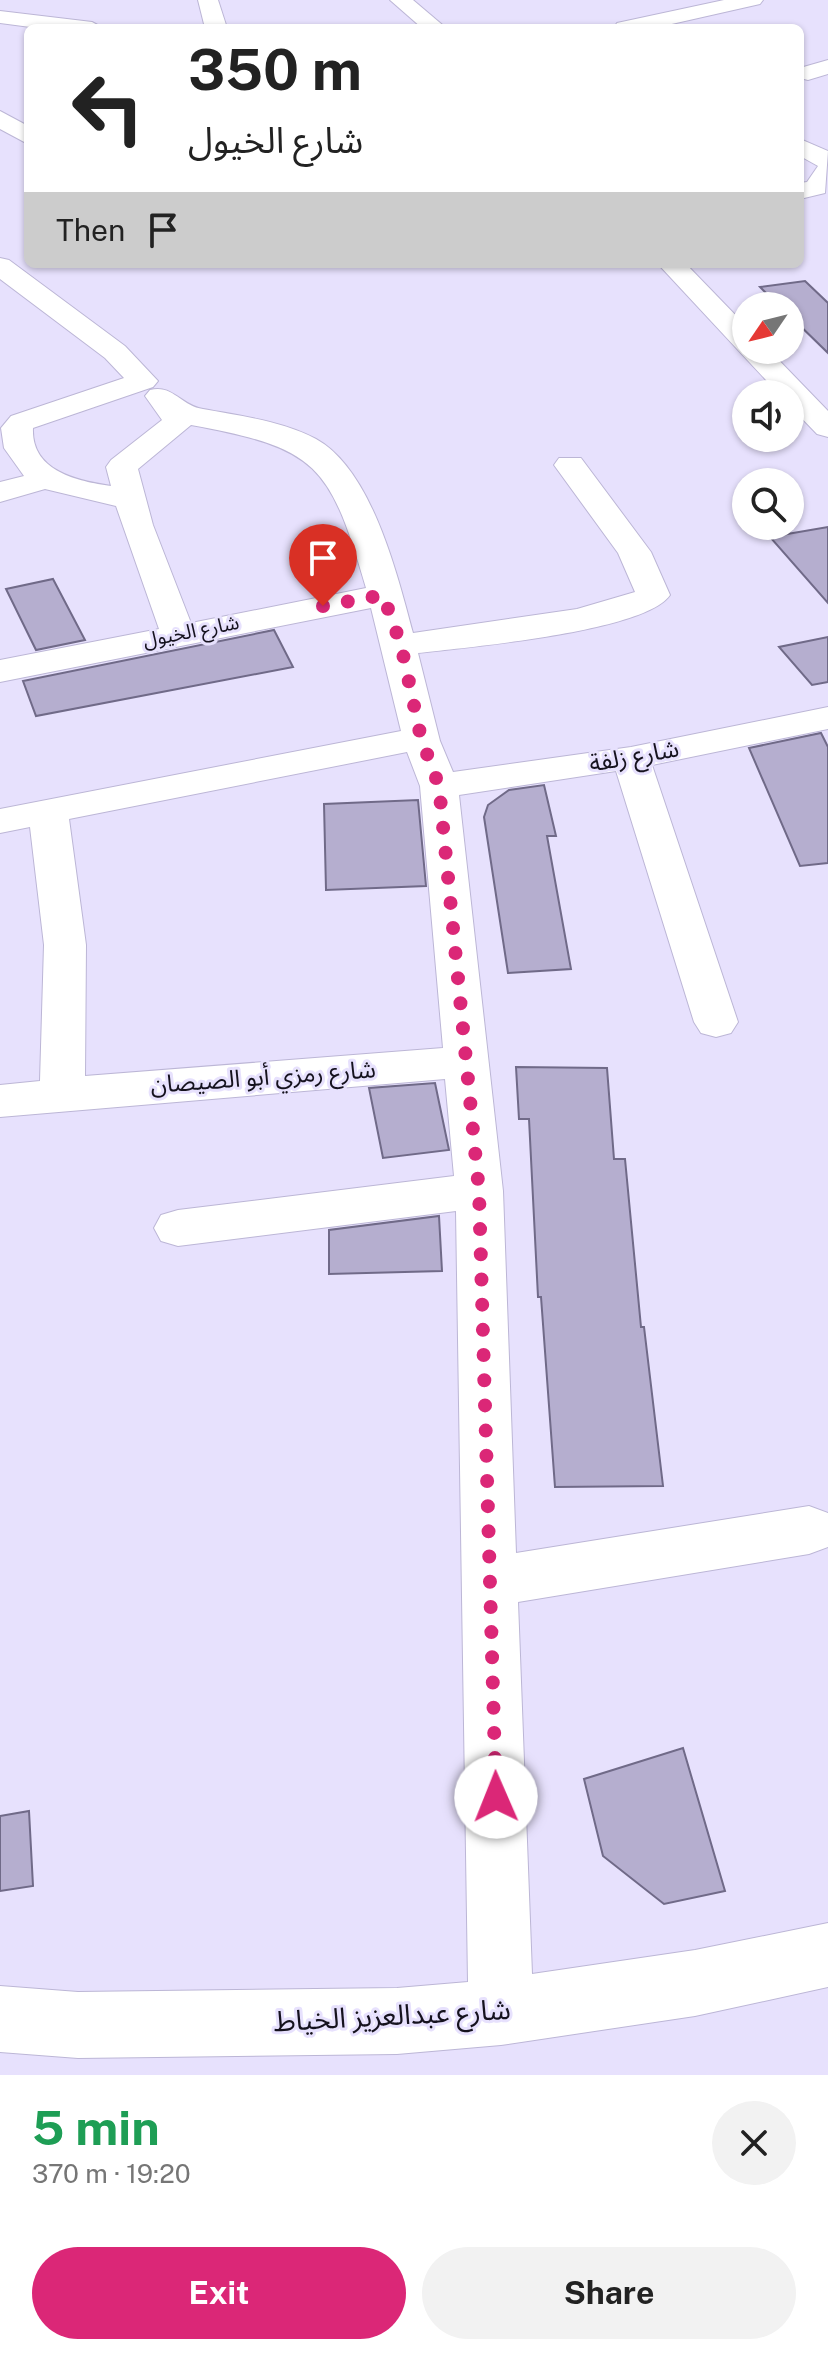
<!DOCTYPE html>
<html lang="en">
<head>
<meta charset="utf-8">
<style>
	body { margin:0; font-family:"Public Sans","Noto Sans Arabic",sans-serif; background:#f2f2f2; color:#222; height:100vh; display:flex; flex-direction:column; font-size:30px; white-space:nowrap }
	* { box-sizing:border-box; margin:0 }
	p { font-size:26px; color:#767676 }
	.icon { flex:none; width:44px; height:44px; fill:none; stroke:currentColor; stroke-width:2; stroke-linecap:round; stroke-linejoin:round }
	.map { position:relative; height:2075px; overflow:hidden }
	.details { display:flex; flex-direction:column; background:#fff; flex:1 }
	.details>* { flex:none }
	.top-card { position:absolute; left:24px; top:24px; width:780px; height:244px; border-radius:12px; box-shadow:0 2px 6px #0004; background:#fff; color:#222; overflow:hidden }
	.needle { width:52px; rotate:235deg }
	.tools { position:absolute; left:732px; top:292px; display:grid; gap:16px }
	.tools a { display:grid; place-items:center; width:72px; height:72px; border-radius:50%; background:#fff; box-shadow:0 2px 6px #0004; font-size:40px }
	.pin { position:absolute; display:grid; place-items:center; width:68px; height:68px; color:#fff; margin:-82px -34px; border-radius:50% 50% 50% 0; rotate:-45deg; box-shadow:0 0 8px #0007 }
	.pin .icon { rotate:45deg }
	.me { position:absolute; width:88px; margin:-44px; rotate:359deg; stroke-linejoin:round; filter:drop-shadow(0 0 6px #0008) }
	.turn { display:flex; align-items:center; gap:28px; height:168px; padding:0 32px; font-size:36px }
	.turn .icon { width:104px; height:104px; stroke-width:2.5 }
	.turn b { display:block; font-size:56px; line-height:68px }
	.then { display:flex; align-items:center; height:76px; padding:0 32px; background:#0003; gap:16px; font-size:30px }
	.round { display:grid; place-items:center; flex:none; width:84px; height:84px; border-radius:42px; background:#f2f2f2 }
	.overview { display:flex; align-items:center; justify-content:space-between; height:136px; padding:0 32px }
	h1 { font-size:48px; font-weight:700; line-height:60px; color:#1e9e55 }
	.cta { display:flex; gap:16px; margin-top:auto; padding:16px 32px }
	.cta a { flex:1; height:92px; border-radius:48px; background:#db2777; color:#fff; font-size:32px; font-weight:700; line-height:92px; text-align:center }
	.cta a+a { background:#f2f2f2; color:#222 }
	.map>svg:first-child { display:block }
	.building { fill:#b5aecf; stroke:#706a88; stroke-width:2 }
	.lines { fill:none; stroke-linecap:round; stroke-linejoin:round }
	.minor-casing { stroke:#bcb6d6; stroke-width:2 }
	.minor { fill:#fff; fill-rule:evenodd }
	.route { stroke:#db2777; stroke-width:14; stroke-dasharray:0 25.2 }
	.labels { text-anchor:middle; stroke-width:6; stroke-linejoin:round; paint-order:stroke }
	.far-street-label { font-size:20px; fill:#15121e; stroke:#e7e1fd }
	.street-label { font-size:24px; fill:#15121e; stroke:#e7e1fd }
	.near-street-label { font-size:28px; fill:#15121e; stroke:#e7e1fd }
</style>
</head>
<body>
<div class="map">
<svg width="828" height="2075" viewBox="0 0 828 2075">
	<rect width="100%" height="100%" fill="#e7e1fd"/>
	<g class="building">
		<path d="M 805,281 L 828,303 L 828,353 L 790,316 L 790,306 L 779,306 L 760,287 Z"/>
		<path d="M 828,527 L 828,603 L 770,537 Z"/>
		<path d="M 53,579 L 85,640 L 36,650 L 6,589 Z"/>
		<path d="M 274,630 L 293,667 L 36,716 L 23,681 Z"/>
		<path d="M 828,637 L 828,682 L 812,685 L 779,647 Z"/>
		<path d="M 821,733 L 828,747 L 828,863 L 800,866 L 749,748 Z"/>
		<path d="M 544,785 L 556,836 L 547,836 L 571,969 L 508,973 L 484,817 L 488,805 L 509,790 Z"/>
		<path d="M 418,800 L 426,886 L 326,890 L 324,804 Z"/>
		<path d="M 516,1067 L 607,1068 L 614,1159 L 625,1159 L 641,1327 L 644,1327 L 663,1486 L 555,1487 L 541,1297 L 538,1297 L 529,1119 L 519,1119 Z"/>
		<path d="M 435,1083 L 449,1150 L 383,1158 L 369,1088 Z"/>
		<path d="M 439,1216 L 442,1271 L 329,1274 L 329,1230 Z"/>
		<path d="M 683,1748 L 725,1891 L 664,1904 L 603,1856 L 584,1779 Z"/>
		<path d="M 29,1811 L 33,1886 L 0,1891 L 0,1816 Z"/>
	</g>
	<g class="lines">
		<defs>
			<g id="minor">
				<path d="M 198,0 L 218,0 L 227,28 L 205,28 Z"/>
				<path d="M 390,0 L 413,0 L 446,28 L 422,28 Z"/>
				<path d="M 724,0 L 763,0 L 760,4 L 654,28 L 614,28 L 617,23 Z"/>
				<path d="M 0,11 L 92,22 L 103,28 L 38,28 L 0,23 Z"/>
				<path d="M 828,60 L 828,74 L 808,80 L 800,78 L 800,68 Z"/>
				<path d="M 0,111 L 28,126 L 28,144 L 0,129 Z"/>
				<path d="M 800,139 L 828,151 L 825,193 L 800,199 L 800,183 L 807,182 L 818,166 L 800,156 Z"/>
				<path d="M 0,258 L 9,260 L 125,346 L 158,381 L 153,387 L 33,428 C 31,471 77,481 111,486 L 106,467 L 111,460 L 162,420 L 145,396 L 150,390 C 173,384 181,406 203,409 C 241,416 282,421 316,439 C 372,470 397,574 413,633 L 577,609 L 635,592 L 618,553 L 554,465 L 559,458 L 581,458 L 651,552 L 670,595 C 645,632 467,647 418,653 L 440,741 L 453,772 L 631,747 L 828,707 L 828,729 L 652,765 L 738,1022 L 731,1033 L 716,1037 L 701,1033 L 694,1022 L 616,771 L 459,795 L 503,1191 L 516,1553 L 809,1506 L 828,1513 L 828,1547 L 809,1554 L 518,1602 L 532,1974 L 695,1950 L 828,1923 L 828,1987 L 695,2016 L 501,2045 L 397,2054 L 78,2058 L 0,2052 L 0,1986 L 78,1992 L 397,1988 L 468,1982 L 456,1211 L 178,1246 L 161,1241 L 154,1228 L 161,1215 L 178,1210 L 454,1176 L 445,1079 L 0,1117 L 0,1085 L 40,1081 L 44,945 L 30,827 L 0,833 L 0,809 L 401,731 L 371,608 L 0,682 L 0,660 L 159,629 L 116,506 L 45,489 L 0,502 L 0,482 L 24,476 L 4,448 L 1,428 L 11,416 L 124,378 L 105,358 L 0,279 ZM 191,425 C 317,448 330,464 366,588 L 191,623 L 153,525 L 138,469 ZM 407,752 L 420,786 L 443,1048 L 85,1076 L 86,945 L 69,819 Z"/>
				<path d="M 658,264 L 686,264 L 746,326 L 746,350 L 769,350 L 828,411 L 828,437 L 817,434 L 790,406 L 790,394 L 779,394 Z"/>
			</g>
		</defs>
		<use href="#minor" class="minor-casing"/>
		<use href="#minor" class="minor"/>
	</g>
	<g class="lines">
		<path class="route" d="M 323,606 L 383,595 L 401,645 L 421,738 L 439,786 L 479,1191 L 496,1797"/>
	</g>
	<g class="labels">
		<g class="far-street-label">
			<text transform="translate(191 631) rotate(-11)" y="7">شارع الخيول</text>
		</g>
		<g class="street-label">
			<text transform="translate(634 756) rotate(-10)" y="8">شارع زلفة</text>
			<text transform="translate(263 1077) rotate(-4)" y="8">شارع رمزي أبو الصيصان</text>
		</g>
		<g class="near-street-label">
			<text transform="translate(392 2015) rotate(-3)" y="10">شارع عبدالعزيز الخياط</text>
		</g>
	</g>
</svg>
<div class="tools">
<a><svg class="needle" viewBox="-14 -14 28 28"><path d="M0-13l5 13h-10z" fill="#e53935"/><path d="M0 13l5-13h-10z" fill="#767676"/></svg></a>
<a><svg class="icon" aria-label="sound" viewBox="0 0 24 24"><path d="M4 9h4l5-4v14l-5-4H4zM17 9q2 3 0 6"/></svg></a>
<a><svg class="icon" aria-label="search" viewBox="0 0 24 24"><circle cx="10" cy="10" r="6"/><path d="M15 15l6 6"/></svg></a>
</div>
<div class="pin" style="left:323px;top:606px;background:#d93025"><svg class="icon" aria-label="arrive" viewBox="0 0 24 24"><path d="M6 21V4h12l-3 4 3 4H6"/></svg></div>
<svg class="me" style="left:496px;top:1797px" viewBox="-20 -20 40 40"><circle r="19" fill="#fff"/><path d="M0-13L10 11 0 6-10 11z" fill="#db2777"/></svg>
<div class="top-card">
<div class="turn"><svg class="icon" aria-label="left" viewBox="0 0 24 24"><path d="M17 20v-9H6M10 6l-5 5 5 5"/></svg><div><b>350 m</b>شارع الخيول</div></div>
<div class="then">Then<svg class="icon" aria-label="arrive" viewBox="0 0 24 24"><path d="M6 21V4h12l-3 4 3 4H6"/></svg></div>
</div>
</div>
<section class="details">
<div class="overview"><div><h1>5 min</h1><p>370 m · 19:20</p></div><a class="round"><svg class="icon" aria-label="close" viewBox="0 0 24 24"><path d="M6 6l12 12M18 6L6 18"/></svg></a></div>
<div class="cta"><a>Exit</a><a>Share</a></div>
</section>
</body>
</html>
